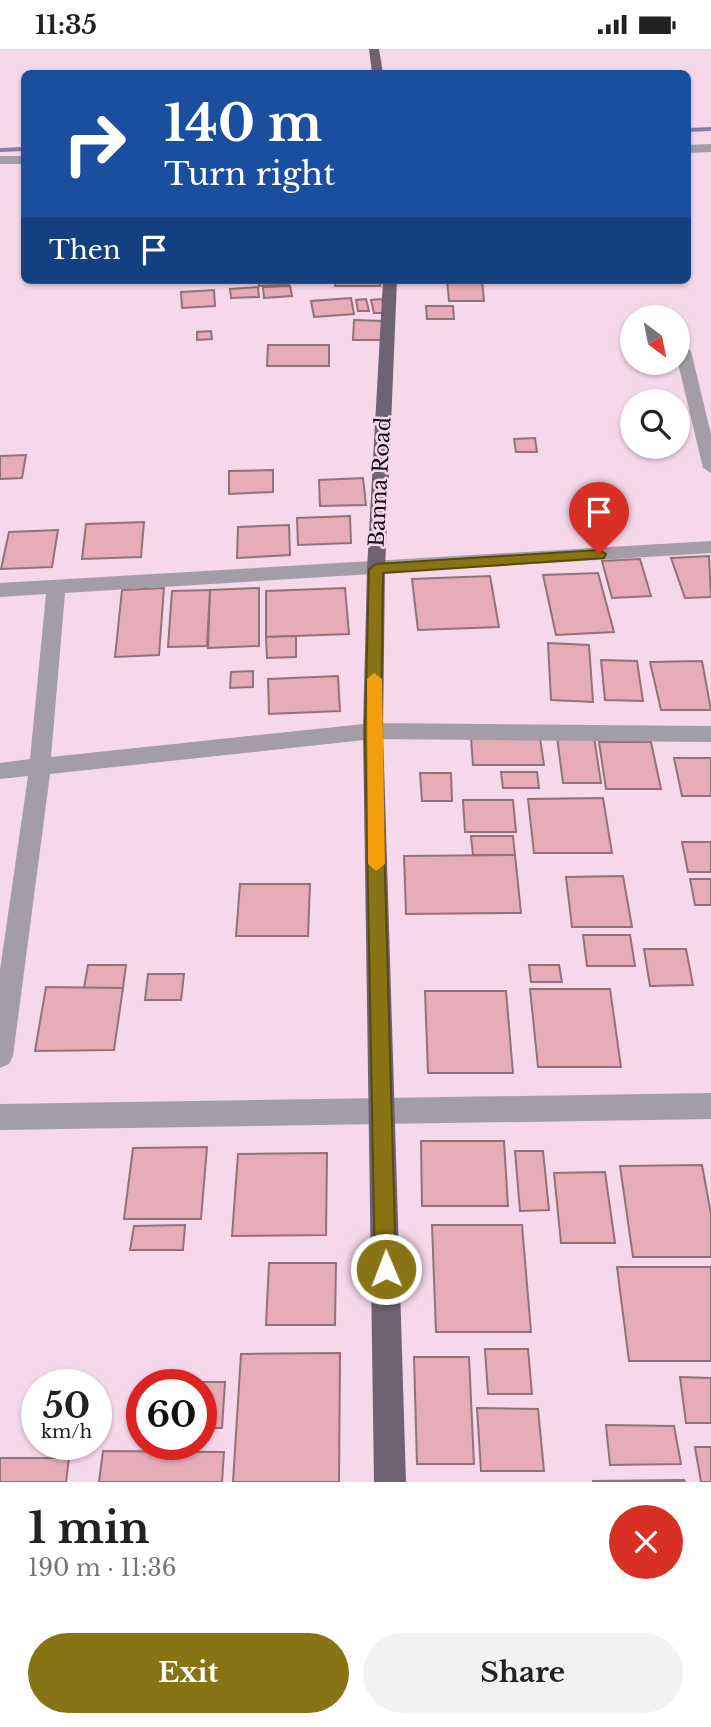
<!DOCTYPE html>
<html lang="en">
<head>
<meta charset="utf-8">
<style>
	body { margin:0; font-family:"Libre Baskerville",serif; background:#f2f2f2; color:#222; height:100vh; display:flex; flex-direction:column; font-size:26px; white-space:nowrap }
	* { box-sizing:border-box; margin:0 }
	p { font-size:23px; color:#767676 }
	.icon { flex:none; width:38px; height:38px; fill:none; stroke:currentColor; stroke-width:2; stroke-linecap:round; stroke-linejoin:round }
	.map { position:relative; height:1433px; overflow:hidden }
	.drawer { display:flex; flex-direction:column; background:#fff; flex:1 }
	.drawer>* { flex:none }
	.hud { position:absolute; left:21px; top:21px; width:670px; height:214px; border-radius:10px; box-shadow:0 2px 5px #0004; background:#1a4fa0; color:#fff; overflow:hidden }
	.needle { width:46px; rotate:148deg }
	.controls { position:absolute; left:620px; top:256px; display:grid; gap:14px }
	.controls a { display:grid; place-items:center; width:70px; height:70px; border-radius:50%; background:#fff; box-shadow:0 2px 5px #0004; font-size:35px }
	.speed { position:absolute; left:21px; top:1320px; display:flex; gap:14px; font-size:35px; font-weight:700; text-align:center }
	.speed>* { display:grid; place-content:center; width:91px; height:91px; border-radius:50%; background:#fff; box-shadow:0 2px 5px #0004; line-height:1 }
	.speed small { font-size:18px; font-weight:400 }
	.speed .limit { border:10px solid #d22; background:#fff; color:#111 }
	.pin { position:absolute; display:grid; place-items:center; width:60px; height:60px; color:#fff; margin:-72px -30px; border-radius:50% 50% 50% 0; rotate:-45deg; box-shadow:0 0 7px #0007 }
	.pin .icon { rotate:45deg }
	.me { position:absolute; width:77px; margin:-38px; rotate:359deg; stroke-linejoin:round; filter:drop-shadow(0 0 5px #0008) }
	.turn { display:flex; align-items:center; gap:24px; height:147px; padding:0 28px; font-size:32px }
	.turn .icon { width:91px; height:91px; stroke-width:2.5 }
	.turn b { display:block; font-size:49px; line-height:60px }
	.then { display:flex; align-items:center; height:66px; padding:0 28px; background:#0003; gap:14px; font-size:26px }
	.round { display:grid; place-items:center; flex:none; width:74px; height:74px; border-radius:37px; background:#f2f2f2 }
	.summary { display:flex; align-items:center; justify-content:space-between; height:119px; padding:0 28px }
	h1 { font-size:42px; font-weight:800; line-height:52px }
	.button { display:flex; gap:14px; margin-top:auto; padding:14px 28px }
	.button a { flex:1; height:80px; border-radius:42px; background:#887315; color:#fff; font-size:28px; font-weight:800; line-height:80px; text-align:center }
	.button a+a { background:#f2f2f2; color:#222 }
	.status { display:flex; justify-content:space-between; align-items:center; height:49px; padding:0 35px; background:#fff; direction:ltr }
	.status svg { height:19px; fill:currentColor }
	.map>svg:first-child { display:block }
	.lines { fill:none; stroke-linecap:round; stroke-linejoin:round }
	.stream { fill:#887ead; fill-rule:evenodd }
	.building { fill:#e6acb9; stroke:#917279; stroke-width:2 }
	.minor { fill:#a49ca7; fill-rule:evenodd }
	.primary { fill:#706275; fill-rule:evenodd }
	.route { fill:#887315; stroke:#584b0e; stroke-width:2 }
	.slow { fill:#f59e0b }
	.labels { text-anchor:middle; stroke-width:5; stroke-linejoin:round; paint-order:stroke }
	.street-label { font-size:21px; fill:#180e15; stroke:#f6d8eb }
</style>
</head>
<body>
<div class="status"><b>11:35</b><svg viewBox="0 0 49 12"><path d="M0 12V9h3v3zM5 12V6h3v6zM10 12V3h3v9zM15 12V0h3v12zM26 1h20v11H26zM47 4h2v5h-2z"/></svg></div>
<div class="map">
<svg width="711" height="1433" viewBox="0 0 711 1433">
	<rect width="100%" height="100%" fill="#f6d8eb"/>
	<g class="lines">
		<g class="stream">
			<path d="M 711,78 L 711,82 L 688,83 L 688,79 Z"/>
			<path d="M 24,98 L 24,102 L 0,103 L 0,99 Z"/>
		</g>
	</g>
	<g class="building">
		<path d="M 259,231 L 288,231 L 289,236 L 259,237 Z"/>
		<rect x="335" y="231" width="45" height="6"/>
		<path d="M 447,231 L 482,231 L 484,252 L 449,252 Z"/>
		<path d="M 290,237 L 292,247 L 264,249 L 263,238 Z"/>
		<path d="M 258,238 L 259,248 L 231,249 L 230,240 Z"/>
		<path d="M 214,241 L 215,257 L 182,259 L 181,243 Z"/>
		<path d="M 351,249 L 354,265 L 314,268 L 311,252 Z"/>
		<path d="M 366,250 L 369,262 L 358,262 L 356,251 Z"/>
		<path d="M 382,250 L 385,264 L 374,264 L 371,251 Z"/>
		<path d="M 426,257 L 453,257 L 454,270 L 427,270 Z"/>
		<path d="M 354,271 L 383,272 L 383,291 L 353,291 Z"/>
		<path d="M 211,282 L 212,290 L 197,291 L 197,283 Z"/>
		<path d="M 268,296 L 329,296 L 329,317 L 267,317 Z"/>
		<path d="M 535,389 L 537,403 L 516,403 L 514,390 Z"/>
		<path d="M 26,406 L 22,429 L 0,430 L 0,407 Z"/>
		<path d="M 273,421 L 273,443 L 229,445 L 229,422 Z"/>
		<path d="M 363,429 L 366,456 L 320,457 L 319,431 Z"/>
		<path d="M 350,467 L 351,494 L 298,496 L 297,469 Z"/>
		<path d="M 144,473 L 141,508 L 82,510 L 86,475 Z"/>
		<path d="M 289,476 L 290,506 L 237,509 L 238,478 Z"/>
		<path d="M 58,481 L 52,518 L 1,520 L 9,483 Z"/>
		<path d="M 709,507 L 711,548 L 685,549 L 671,509 Z"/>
		<path d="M 640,510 L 651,547 L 612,549 L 602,512 Z"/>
		<path d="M 598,524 L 614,583 L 556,586 L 543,526 Z"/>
		<path d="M 490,527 L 499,578 L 418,581 L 412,530 Z"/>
		<path d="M 164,539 L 159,606 L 115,608 L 122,541 Z"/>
		<path d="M 259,539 L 259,597 L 208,599 L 210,541 Z"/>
		<path d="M 345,539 L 349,585 L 266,588 L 266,542 Z"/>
		<path d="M 210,541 L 207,597 L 168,598 L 172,542 Z"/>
		<path d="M 296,587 L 296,608 L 267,609 L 266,588 Z"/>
		<path d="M 548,594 L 589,596 L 593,653 L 551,651 Z"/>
		<path d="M 601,611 L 637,612 L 643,652 L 605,651 Z"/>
		<path d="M 702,612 L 711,661 L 661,661 L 650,613 Z"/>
		<path d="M 253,622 L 253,638 L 230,639 L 231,623 Z"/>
		<path d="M 338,627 L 340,662 L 269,665 L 268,630 Z"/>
		<path d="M 557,688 L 594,688 L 601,734 L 563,734 Z"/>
		<path d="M 471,689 L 540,689 L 544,716 L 473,716 Z"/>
		<path d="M 599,693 L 651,693 L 661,740 L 606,740 Z"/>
		<path d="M 674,709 L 711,709 L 711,747 L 682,747 Z"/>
		<path d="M 501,723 L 537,723 L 539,739 L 503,739 Z"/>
		<path d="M 420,724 L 451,724 L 452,752 L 422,752 Z"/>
		<path d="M 603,749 L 612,804 L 534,804 L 528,750 Z"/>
		<path d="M 463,751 L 513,751 L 516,783 L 465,783 Z"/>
		<path d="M 471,787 L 513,787 L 515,806 L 473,806 Z"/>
		<path d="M 682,793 L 711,793 L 711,823 L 688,823 Z"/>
		<path d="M 515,806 L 521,864 L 406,865 L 404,807 Z"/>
		<path d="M 623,827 L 632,878 L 572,878 L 566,828 Z"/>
		<path d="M 690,830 L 711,830 L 711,856 L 695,856 Z"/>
		<path d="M 240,835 L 310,835 L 308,887 L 236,887 Z"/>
		<path d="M 583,886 L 630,886 L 635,917 L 587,917 Z"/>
		<path d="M 644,900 L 686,900 L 693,936 L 650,937 Z"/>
		<path d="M 88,916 L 126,916 L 123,939 L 84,939 Z"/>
		<path d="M 529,916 L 559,916 L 562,933 L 531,933 Z"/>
		<path d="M 148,925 L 184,925 L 181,951 L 145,951 Z"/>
		<path d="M 46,938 L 123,939 L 114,1001 L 35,1002 Z"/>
		<path d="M 530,940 L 610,940 L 621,1018 L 538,1018 Z"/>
		<path d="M 425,942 L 506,942 L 513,1024 L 428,1024 Z"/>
		<path d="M 421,1092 L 504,1092 L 508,1157 L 422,1157 Z"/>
		<path d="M 207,1098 L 201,1170 L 124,1170 L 133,1099 Z"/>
		<path d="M 515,1102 L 543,1102 L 549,1161 L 520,1162 Z"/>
		<path d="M 327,1104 L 326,1186 L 232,1187 L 238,1105 Z"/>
		<path d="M 702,1116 L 711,1165 L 711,1208 L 633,1208 L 620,1117 Z"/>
		<path d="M 605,1123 L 615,1194 L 561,1194 L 554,1124 Z"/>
		<path d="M 185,1176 L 183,1201 L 130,1201 L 134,1177 Z"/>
		<path d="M 432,1176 L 522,1176 L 531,1283 L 436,1283 Z"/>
		<path d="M 269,1214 L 336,1214 L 335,1276 L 266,1276 Z"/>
		<path d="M 617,1218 L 711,1218 L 711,1312 L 629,1312 Z"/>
		<path d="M 485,1300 L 528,1300 L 532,1345 L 488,1345 Z"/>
		<path d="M 340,1304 L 339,1433 L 233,1433 L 241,1305 Z"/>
		<path d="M 414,1308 L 469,1308 L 474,1415 L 417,1415 Z"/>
		<path d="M 680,1328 L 711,1329 L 711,1374 L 686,1374 Z"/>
		<path d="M 159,1333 L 225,1333 L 222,1379 L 201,1379 L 201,1335 Z"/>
		<path d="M 477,1359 L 538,1360 L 544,1422 L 481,1422 Z"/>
		<path d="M 606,1376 L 674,1377 L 681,1415 L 610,1416 Z"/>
		<path d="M 695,1398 L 711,1398 L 711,1433 L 701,1433 Z"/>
		<path d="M 103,1402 L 224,1403 L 222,1433 L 99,1433 Z"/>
		<path d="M 0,1409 L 69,1409 L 66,1433 L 0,1433 Z"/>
		<path d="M 684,1431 L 685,1433 L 592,1432 Z"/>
	</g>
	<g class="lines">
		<g class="minor">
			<path d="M 711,95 L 711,103 L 688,104 L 688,96 Z"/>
			<rect x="0" y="107" width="24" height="8"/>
			<path d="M 683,297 L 691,302 L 711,385 L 711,424 L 703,419 L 677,310 L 677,299 Z"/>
			<path d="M 711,492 L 711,504 L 65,544 L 51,708 L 373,674 L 711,677 L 711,693 L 373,690 L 50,725 L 13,1007 L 9,1015 L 0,1019 L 0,921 L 28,727 L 0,730 L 0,714 L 30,710 L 46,545 L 0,548 L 0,534 Z"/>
			<path d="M 711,1044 L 711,1070 L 0,1081 L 0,1055 Z"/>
		</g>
		<g class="primary">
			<path d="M 369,0 L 379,0 L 383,24 L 372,24 Z"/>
			<path d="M 383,231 L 397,231 L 385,520 L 383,682 L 406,1433 L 374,1433 L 363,682 L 367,520 Z"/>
		</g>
	</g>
	<path class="route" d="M 599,501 L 606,505 L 604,509 L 383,524 L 381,682 L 396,1220 L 393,1227 L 386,1230 L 378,1227 L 375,1220 L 365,682 L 369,520 L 376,515 Z"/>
	<path class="slow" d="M 374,624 L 382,630 L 385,815 L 376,822 L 368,815 L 367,630 Z"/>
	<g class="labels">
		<g class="street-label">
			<text transform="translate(380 433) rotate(-87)" y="7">Banna Road</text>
		</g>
	</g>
</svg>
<div class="controls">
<a><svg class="needle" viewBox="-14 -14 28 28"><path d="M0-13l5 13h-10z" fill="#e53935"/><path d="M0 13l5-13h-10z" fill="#767676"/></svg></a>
<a><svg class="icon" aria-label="search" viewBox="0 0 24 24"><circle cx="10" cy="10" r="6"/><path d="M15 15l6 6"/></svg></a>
</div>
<div class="speed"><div>50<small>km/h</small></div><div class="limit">60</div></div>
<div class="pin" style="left:599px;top:505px;background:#d93025"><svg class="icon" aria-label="arrive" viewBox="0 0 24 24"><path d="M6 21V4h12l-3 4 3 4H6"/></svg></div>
<svg class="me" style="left:386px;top:1220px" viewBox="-20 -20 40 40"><circle r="17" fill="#887315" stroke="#fff" stroke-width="3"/><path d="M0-11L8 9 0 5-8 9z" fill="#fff"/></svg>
<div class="hud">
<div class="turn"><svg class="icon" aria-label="right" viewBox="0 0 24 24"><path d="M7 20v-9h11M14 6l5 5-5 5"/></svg><div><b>140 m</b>Turn right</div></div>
<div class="then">Then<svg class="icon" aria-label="arrive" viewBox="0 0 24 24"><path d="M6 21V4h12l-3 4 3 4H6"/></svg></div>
</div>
</div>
<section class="drawer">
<div class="summary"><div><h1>1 min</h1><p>190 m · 11:36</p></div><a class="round" style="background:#d93025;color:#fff"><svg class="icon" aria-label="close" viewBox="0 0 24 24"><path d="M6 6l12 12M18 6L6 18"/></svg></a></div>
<div class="button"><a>Exit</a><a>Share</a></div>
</section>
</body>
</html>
